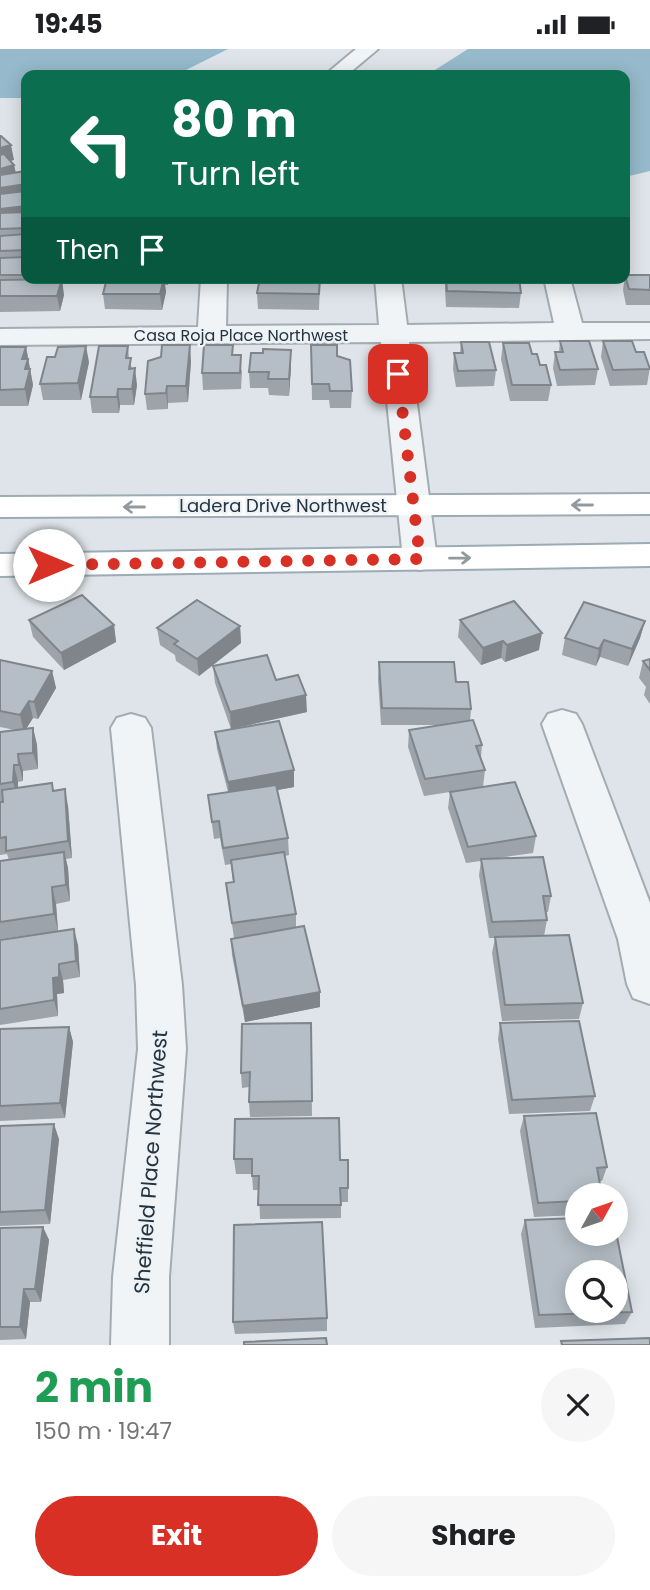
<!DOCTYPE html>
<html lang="en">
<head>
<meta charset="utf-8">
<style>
	body { margin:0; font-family:Poppins,sans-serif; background:#f6f6f6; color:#202124; height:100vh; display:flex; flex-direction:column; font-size:26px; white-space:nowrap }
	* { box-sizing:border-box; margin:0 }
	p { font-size:23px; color:#757577 }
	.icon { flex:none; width:38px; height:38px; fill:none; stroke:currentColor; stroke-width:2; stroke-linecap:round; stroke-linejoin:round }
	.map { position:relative; height:1296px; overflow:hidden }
	.panel { display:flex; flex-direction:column; background:#fff; flex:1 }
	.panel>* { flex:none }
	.banner { position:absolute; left:21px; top:21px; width:609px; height:214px; border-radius:14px; box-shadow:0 4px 18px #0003; background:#0b6e4f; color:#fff; overflow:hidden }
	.needle { width:46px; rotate:50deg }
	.fabs { position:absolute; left:565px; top:1134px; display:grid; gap:14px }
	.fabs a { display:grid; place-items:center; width:63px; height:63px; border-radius:50%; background:#fff; box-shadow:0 4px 18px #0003; font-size:35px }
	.pin { position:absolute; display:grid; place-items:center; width:60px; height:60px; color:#fff; margin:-30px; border-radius:14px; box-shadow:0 4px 10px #0006 }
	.me { position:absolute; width:77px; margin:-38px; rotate:90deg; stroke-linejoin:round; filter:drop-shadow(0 0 5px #0008) }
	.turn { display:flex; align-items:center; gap:24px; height:147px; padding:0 35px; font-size:32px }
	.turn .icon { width:91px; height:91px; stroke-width:2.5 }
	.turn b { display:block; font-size:49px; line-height:60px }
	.then { display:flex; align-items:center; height:66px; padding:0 35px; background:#0003; gap:14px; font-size:26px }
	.round { display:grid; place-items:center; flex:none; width:74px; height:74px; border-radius:37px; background:#f6f6f6 }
	.overview { display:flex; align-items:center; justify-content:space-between; height:119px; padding:0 35px }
	h1 { font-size:42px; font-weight:700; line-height:52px; color:#1e9e55 }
	.action { display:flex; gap:14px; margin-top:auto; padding:14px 35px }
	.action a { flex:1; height:80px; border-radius:42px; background:#d93025; color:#fff; font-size:28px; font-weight:700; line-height:80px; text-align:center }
	.action a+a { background:#f6f6f6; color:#202124 }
	.status { display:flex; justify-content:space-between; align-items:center; height:49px; padding:0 35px; background:#fff; direction:ltr }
	.status svg { height:19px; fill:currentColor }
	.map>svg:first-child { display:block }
	.water { fill:#96bacb }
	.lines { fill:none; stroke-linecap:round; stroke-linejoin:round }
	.minor-casing { stroke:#a3acb3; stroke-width:4 }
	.major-casing { stroke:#9cabb5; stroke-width:4 }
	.minor { fill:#f1f4f7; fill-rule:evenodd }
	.major { fill:#fff; fill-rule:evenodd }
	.wall { fill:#9ca3aa }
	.shaded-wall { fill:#7f858b }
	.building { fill:#b5bec6; stroke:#7f858b; stroke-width:2; fill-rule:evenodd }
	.oneway { stroke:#929aa0 }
	.route { stroke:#d93025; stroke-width:12; stroke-dasharray:0 21.6 }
	.labels { text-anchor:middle; stroke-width:5; stroke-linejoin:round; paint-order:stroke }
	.far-street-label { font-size:16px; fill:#263440; stroke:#edf3f6 }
	.street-label { font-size:18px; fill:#263440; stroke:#edf3f6 }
	.near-street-label { font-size:21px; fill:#263440; stroke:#edf3f6 }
</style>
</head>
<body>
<div class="status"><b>19:45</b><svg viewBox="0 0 49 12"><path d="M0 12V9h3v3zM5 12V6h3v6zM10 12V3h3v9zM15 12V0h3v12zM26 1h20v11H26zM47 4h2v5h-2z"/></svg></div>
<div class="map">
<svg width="650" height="1296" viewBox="0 0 650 1296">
	<rect width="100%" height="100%" fill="#dee4e9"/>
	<g class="water">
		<path d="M 0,0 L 228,0 L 176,26 L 26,26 L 26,49 L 0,49 Z"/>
		<path d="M 468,0 L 650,0 L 650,122 L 625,128 L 625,26 L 427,26 Z"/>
	</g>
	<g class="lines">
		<defs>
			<g id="minor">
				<path d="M 356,0 L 378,0 L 347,26 L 325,26 Z"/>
				<path d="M 201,229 L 227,229 L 226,277 L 379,276 L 375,229 L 401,229 L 407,276 L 554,274 L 544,229 L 570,229 L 582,274 L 650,274 L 650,290 L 409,293 L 437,510 L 432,518 L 420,521 L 408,518 L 403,510 L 381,293 L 0,296 L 0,280 L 198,278 Z"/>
				<path d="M 562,661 L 576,665 L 582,675 L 650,854 L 650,955 L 633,949 L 627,935 L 618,890 L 542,675 L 548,665 Z"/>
				<path d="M 131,665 L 145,669 L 151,679 L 182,936 L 186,1000 L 169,1228 L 169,1296 L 111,1296 L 113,1228 L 138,1000 L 136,936 L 111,679 L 117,669 Z"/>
			</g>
			<g id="major">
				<path d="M 650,445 L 650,465 L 0,468 L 0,448 Z"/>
				<path d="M 650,495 L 650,517 L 0,527 L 0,505 Z"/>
			</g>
		</defs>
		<use href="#minor" class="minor-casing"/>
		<use href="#major" class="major-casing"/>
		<use href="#minor" class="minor"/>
		<use href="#major" class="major"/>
	</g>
	<g class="wall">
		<path d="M 0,87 L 14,111 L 10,112 L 14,116 L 16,124 L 26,122 L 26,229 L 51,229 L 51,231 L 64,246 L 60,262 L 0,263 Z"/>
		<path d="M 625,226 L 650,226 L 650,256 L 626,256 L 623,241 Z"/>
		<path d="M 107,229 L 169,229 L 168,236 L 165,236 L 166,243 L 162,261 L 105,260 L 103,245 Z"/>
		<path d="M 260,229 L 323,229 L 323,233 L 320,233 L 319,261 L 258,260 L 257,244 Z"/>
		<path d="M 445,229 L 519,229 L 521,244 L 519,259 L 446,258 L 445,241 Z"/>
		<path d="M 560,292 L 598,320 L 595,336 L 557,337 L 553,319 L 555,303 L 559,303 Z"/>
		<path d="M 603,292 L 636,303 L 650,318 L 647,336 L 610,337 L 601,308 Z"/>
		<path d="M 461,293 L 496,321 L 494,337 L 456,338 L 453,320 L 454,304 L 460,304 Z"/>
		<path d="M 503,294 L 532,305 L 551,336 L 548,352 L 510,352 L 501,310 Z"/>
		<path d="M 311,296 L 337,307 L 352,342 L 351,359 L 330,359 L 329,351 L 312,351 Z"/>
		<path d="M 128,297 L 129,309 L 137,336 L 134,356 L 120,356 L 119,364 L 92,364 L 90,348 Z"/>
		<path d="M 0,298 L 26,298 L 33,336 L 28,357 L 0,357 Z"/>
		<path d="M 234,306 L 242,322 L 241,340 L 203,341 L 202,324 Z"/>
		<path d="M 191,312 L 188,353 L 168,354 L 168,360 L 147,361 L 145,345 Z"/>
		<path d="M 89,313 L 81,351 L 43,351 L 40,335 Z"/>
		<path d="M 291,317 L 289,347 L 269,346 L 268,339 L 250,339 L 249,323 Z"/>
		<path d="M 29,571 L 114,576 L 116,593 L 64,621 L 33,588 Z"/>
		<path d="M 460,571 L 539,601 L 505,613 L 501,609 L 481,616 L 458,588 Z"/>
		<path d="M 645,572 L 640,589 L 628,617 L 600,608 L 596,617 L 562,606 L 565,589 Z"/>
		<path d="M 240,577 L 241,594 L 199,627 L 176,612 L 175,606 L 160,596 L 157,579 Z"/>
		<path d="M 650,610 L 650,655 L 644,646 L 646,638 L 639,629 L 643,612 Z"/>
		<path d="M 0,611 L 52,622 L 56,639 L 38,670 L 33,669 L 26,680 L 33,679 L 37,696 L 38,720 L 23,722 L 23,732 L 18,733 L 18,739 L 54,742 L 68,757 L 72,809 L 66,810 L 68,819 L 70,852 L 56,855 L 58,882 L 0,890 L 0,812 L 9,811 L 7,805 L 0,806 L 0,753 L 3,753 L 3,752 L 0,752 L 0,683 L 15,681 L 0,678 Z"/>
		<path d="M 379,613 L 456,633 L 471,660 L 470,672 L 482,696 L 481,708 L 485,721 L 483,738 L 536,787 L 533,804 L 498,809 L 551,847 L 548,863 L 546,863 L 547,871 L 544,887 L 583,954 L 579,970 L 502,972 L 492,904 L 495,889 L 489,889 L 479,826 L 481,812 L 466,814 L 448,759 L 450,743 L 424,747 L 408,698 L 409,681 L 439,676 L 381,676 L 378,630 Z"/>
		<path d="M 213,617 L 276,631 L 307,663 L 231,680 L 215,634 Z"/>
		<path d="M 215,683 L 294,738 L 277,741 L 288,789 L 289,806 L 285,807 L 296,865 L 296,878 L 320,958 L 245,973 L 232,906 L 231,890 L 234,889 L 226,834 L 233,833 L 231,815 L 225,816 L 220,789 L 214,790 L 208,746 L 228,743 L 217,700 Z"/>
		<path d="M 0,891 L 78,896 L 80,928 L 63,931 L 64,944 L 57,945 L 58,967 L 0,976 Z"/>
		<path d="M 311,974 L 312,1067 L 250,1068 L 249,1053 L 249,1038 L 242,1039 L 241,1024 Z"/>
		<path d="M 500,974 L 595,1047 L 590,1062 L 509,1065 L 498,990 Z"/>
		<path d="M 69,978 L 73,993 L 65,1069 L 0,1072 L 0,980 Z"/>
		<path d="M 524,1067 L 607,1118 L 602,1132 L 600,1132 L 578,1146 L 578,1166 L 534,1168 L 520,1082 Z"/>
		<path d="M 0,1077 L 59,1090 L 50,1175 L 0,1177 Z"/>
		<path d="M 234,1110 L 340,1111 L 348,1139 L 348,1153 L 341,1153 L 341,1169 L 260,1170 L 259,1141 L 253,1141 L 252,1125 L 236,1125 Z"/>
		<path d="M 525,1171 L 632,1263 L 625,1275 L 535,1279 L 521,1185 Z"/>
		<path d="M 43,1178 L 49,1191 L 41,1253 L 30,1253 L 26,1290 L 0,1291 L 0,1179 Z"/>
		<path d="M 327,1269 L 327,1282 L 235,1285 L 233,1273 Z"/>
	</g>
	<g class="shaded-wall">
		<path d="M 11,96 L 14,111 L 0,114 L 0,99 Z"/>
		<path d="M 14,116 L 17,131 L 0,135 L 0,120 Z"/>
		<path d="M 26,135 L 26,150 L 0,154 L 0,139 Z"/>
		<path d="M 26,157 L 26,172 L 0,176 L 0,160 Z"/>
		<path d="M 164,229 L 166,243 L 162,261 L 160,245 Z"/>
		<path d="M 62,230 L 64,246 L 60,262 L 57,247 Z"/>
		<path d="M 190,296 L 191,312 L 188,353 L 186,337 Z"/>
		<path d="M 86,297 L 89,313 L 81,351 L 78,334 Z"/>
		<path d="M 26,298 L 33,336 L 28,357 L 25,340 L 22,310 Z"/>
		<path d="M 291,301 L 291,317 L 289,347 L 289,330 Z"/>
		<path d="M 135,319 L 137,336 L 134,356 L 132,340 Z"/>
		<path d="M 167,337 L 168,354 L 168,360 L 166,344 Z"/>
		<path d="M 118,340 L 120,356 L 119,364 L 117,348 Z"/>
		<path d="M 645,572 L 640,589 L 628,617 L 632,600 Z"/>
		<path d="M 114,576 L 116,593 L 64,621 L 61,604 Z"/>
		<path d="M 240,577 L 241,594 L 199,627 L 197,610 Z"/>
		<path d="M 542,584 L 539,601 L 505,613 L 507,596 Z"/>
		<path d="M 604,591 L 600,608 L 596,617 L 599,600 Z"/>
		<path d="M 503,592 L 501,609 L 481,616 L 483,599 Z"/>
		<path d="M 52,622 L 56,639 L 38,670 L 34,653 Z"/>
		<path d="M 306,646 L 307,663 L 231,680 L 230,663 Z"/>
		<path d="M 29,652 L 33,669 L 24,683 L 20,666 Z"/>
		<path d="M 33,679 L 37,696 L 38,720 L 33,704 Z"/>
		<path d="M 18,705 L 23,722 L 23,732 L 19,716 Z"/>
		<path d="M 14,716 L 18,733 L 18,750 L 13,733 Z"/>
		<path d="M 294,721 L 294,738 L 229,750 L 228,733 Z"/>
		<path d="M 65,740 L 68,757 L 72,809 L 68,792 Z"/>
		<path d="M 64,803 L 68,819 L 70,852 L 66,836 Z"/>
		<path d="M 52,838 L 56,855 L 58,882 L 54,865 Z"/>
		<path d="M 74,880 L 78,896 L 80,928 L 76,912 Z"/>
		<path d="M 59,915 L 63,931 L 64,944 L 57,945 L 58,967 L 54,951 L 53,929 Z"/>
		<path d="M 320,943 L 320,958 L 245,973 L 243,957 Z"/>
		<path d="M 69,978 L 73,993 L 65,1069 L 60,1054 Z"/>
		<path d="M 54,1075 L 59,1090 L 50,1175 L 45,1161 Z"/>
		<path d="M 43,1178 L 49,1191 L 41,1253 L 35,1240 Z"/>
		<path d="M 24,1240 L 30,1253 L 26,1290 L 20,1278 Z"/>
	</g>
	<g class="building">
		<path d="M 0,87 L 1,87 L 11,96 L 0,99 Z"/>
		<path d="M 4,105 L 14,116 L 0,120 L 0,106 Z"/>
		<path d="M 26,122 L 26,135 L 0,139 L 0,126 Z"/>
		<path d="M 26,142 L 26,157 L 0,160 L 0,145 Z"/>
		<path d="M 26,163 L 26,179 L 0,180 L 0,164 Z"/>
		<path d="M 26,185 L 26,201 L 0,202 L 0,187 Z"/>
		<path d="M 26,208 L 26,226 L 0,226 L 0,209 Z"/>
		<path d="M 625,226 L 650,226 L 650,241 L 629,240 Z"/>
		<path d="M 107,229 L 164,229 L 160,245 L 103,245 Z"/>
		<path d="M 260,229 L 320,229 L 319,245 L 257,244 Z"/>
		<path d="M 446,229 L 519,229 L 521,244 L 447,242 Z"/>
		<path d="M 62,230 L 57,247 L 0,247 L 0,231 Z"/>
		<path d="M 560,292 L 589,292 L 598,320 L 560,321 L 555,303 L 563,303 Z"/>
		<path d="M 603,292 L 632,292 L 636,303 L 644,303 L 650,320 L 613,321 Z"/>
		<path d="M 461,293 L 489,293 L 496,321 L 458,322 L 454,304 L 463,304 Z"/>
		<path d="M 503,294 L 529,294 L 532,305 L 537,305 L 540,316 L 546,316 L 551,336 L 512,336 Z"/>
		<path d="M 162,296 L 190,296 L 186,337 L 167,337 L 166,344 L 145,345 L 148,312 L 161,308 Z"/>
		<path d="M 204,296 L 233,296 L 232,306 L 241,306 L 240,324 L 202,324 Z"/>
		<path d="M 311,296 L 337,296 L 337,307 L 350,311 L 352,342 L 330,342 L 329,335 L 312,335 Z"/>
		<path d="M 86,297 L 78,334 L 40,335 L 47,308 L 55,308 L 58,298 Z"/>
		<path d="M 99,297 L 128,297 L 126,309 L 131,309 L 129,320 L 135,319 L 132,340 L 118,340 L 117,348 L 90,348 Z"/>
		<path d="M 0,298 L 26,298 L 22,310 L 28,310 L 25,320 L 30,320 L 25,340 L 0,341 Z"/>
		<path d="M 263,300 L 291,301 L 289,330 L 268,330 L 269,323 L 249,323 L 251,304 L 263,304 Z"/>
		<path d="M 82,546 L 114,576 L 61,604 L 29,571 Z"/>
		<path d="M 197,551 L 240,577 L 197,610 L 174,595 L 178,592 L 157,579 Z"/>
		<path d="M 514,552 L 542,584 L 507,596 L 503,592 L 483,599 L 460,571 Z"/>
		<path d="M 584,553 L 645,572 L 632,600 L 604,591 L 599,600 L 565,589 Z"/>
		<path d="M 267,606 L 276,631 L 298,626 L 306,646 L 230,663 L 213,617 Z"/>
		<path d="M 650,610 L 650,621 L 643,612 Z"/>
		<path d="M 0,611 L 52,622 L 34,653 L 29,652 L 20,666 L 0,662 Z"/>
		<path d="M 379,613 L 454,613 L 456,633 L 468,633 L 471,660 L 382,659 Z"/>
		<path d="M 473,671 L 482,696 L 476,697 L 485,721 L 425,730 L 409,681 Z"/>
		<path d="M 279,672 L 294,721 L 228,733 L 215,683 Z"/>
		<path d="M 33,679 L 33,704 L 18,705 L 19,716 L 14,716 L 13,733 L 0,735 L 0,683 Z"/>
		<path d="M 515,733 L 536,787 L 468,798 L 450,743 Z"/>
		<path d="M 52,734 L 53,742 L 65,740 L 68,792 L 6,802 L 6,788 L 0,789 L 0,753 L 3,753 L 2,741 Z"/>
		<path d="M 276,736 L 288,789 L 223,799 L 219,772 L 212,773 L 208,746 Z"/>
		<path d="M 64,803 L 66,836 L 52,838 L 54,865 L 0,873 L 0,812 Z"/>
		<path d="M 284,803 L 296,865 L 232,874 L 226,834 L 234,833 L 231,811 Z"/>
		<path d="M 543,808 L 551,847 L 543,847 L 547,871 L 492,873 L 481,810 Z"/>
		<path d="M 304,877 L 320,943 L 243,957 L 231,890 Z"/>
		<path d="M 74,880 L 76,912 L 59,915 L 59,928 L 53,929 L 54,951 L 0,960 L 0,891 Z"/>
		<path d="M 569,886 L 583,954 L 505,956 L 495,888 Z"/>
		<path d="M 579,972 L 595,1047 L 512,1051 L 500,974 Z"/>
		<path d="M 311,974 L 312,1052 L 249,1053 L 250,1023 L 241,1024 L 242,975 Z"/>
		<path d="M 69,978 L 60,1054 L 0,1057 L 0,980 Z"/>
		<path d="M 596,1064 L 607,1118 L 597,1119 L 602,1146 L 578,1146 L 578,1152 L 538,1154 L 524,1067 Z"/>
		<path d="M 339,1069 L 340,1111 L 348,1111 L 348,1139 L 340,1139 L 341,1156 L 258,1156 L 259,1127 L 252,1127 L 252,1110 L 234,1110 L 235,1070 Z"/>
		<path d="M 54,1075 L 45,1161 L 0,1163 L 0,1077 Z"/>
		<path d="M 578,1169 L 578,1185 L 616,1185 L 616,1183 L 632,1263 L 539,1266 L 525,1171 ZM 578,1223 L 616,1223 L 616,1262 L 578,1262 Z"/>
		<path d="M 322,1173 L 327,1269 L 233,1273 L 234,1176 Z"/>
		<path d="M 43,1178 L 35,1240 L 24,1240 L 20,1278 L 0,1278 L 0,1179 Z"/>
		<path d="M 326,1289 L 327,1296 L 244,1296 L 244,1293 Z"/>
		<path d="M 650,1289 L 650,1296 L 562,1296 L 561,1292 Z"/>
	</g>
	<defs><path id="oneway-shaft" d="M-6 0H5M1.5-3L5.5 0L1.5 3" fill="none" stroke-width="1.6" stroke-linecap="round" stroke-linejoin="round" transform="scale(1.75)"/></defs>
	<g class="oneway">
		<use href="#oneway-shaft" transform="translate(582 456) rotate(180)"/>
		<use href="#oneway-shaft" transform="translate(134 458) rotate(180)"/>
		<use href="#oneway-shaft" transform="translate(460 509) rotate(-1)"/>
	</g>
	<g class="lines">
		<path class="route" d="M 49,516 L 420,510 L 398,325"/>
	</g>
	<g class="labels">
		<g class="far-street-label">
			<text x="241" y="292">Casa Roja Place Northwest</text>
		</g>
		<g class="street-label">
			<text x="283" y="463">Ladera Drive Northwest</text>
		</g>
		<g class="near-street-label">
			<text transform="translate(151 1113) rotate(-86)" y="7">Sheffield Place Northwest</text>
		</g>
	</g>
</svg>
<div class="fabs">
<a><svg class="needle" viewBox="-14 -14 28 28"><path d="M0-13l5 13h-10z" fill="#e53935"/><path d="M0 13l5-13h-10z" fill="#757577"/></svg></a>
<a><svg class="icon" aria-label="search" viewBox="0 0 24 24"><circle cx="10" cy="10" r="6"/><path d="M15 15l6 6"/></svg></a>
</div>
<div class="pin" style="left:398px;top:325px;background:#d93025"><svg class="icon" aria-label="arrive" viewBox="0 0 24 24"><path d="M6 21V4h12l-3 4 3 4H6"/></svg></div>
<svg class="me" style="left:49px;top:516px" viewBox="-20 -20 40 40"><circle r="19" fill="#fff"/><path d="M0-13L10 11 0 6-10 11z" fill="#d93025"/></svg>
<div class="banner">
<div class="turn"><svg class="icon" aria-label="left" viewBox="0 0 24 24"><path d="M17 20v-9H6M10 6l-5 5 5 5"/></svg><div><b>80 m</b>Turn left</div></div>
<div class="then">Then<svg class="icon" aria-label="arrive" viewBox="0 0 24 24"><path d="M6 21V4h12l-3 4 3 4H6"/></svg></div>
</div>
</div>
<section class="panel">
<div class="overview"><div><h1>2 min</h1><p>150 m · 19:47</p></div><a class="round"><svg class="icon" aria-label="close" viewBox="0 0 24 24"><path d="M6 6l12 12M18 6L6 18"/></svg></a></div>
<div class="action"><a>Exit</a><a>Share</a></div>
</section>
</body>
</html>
